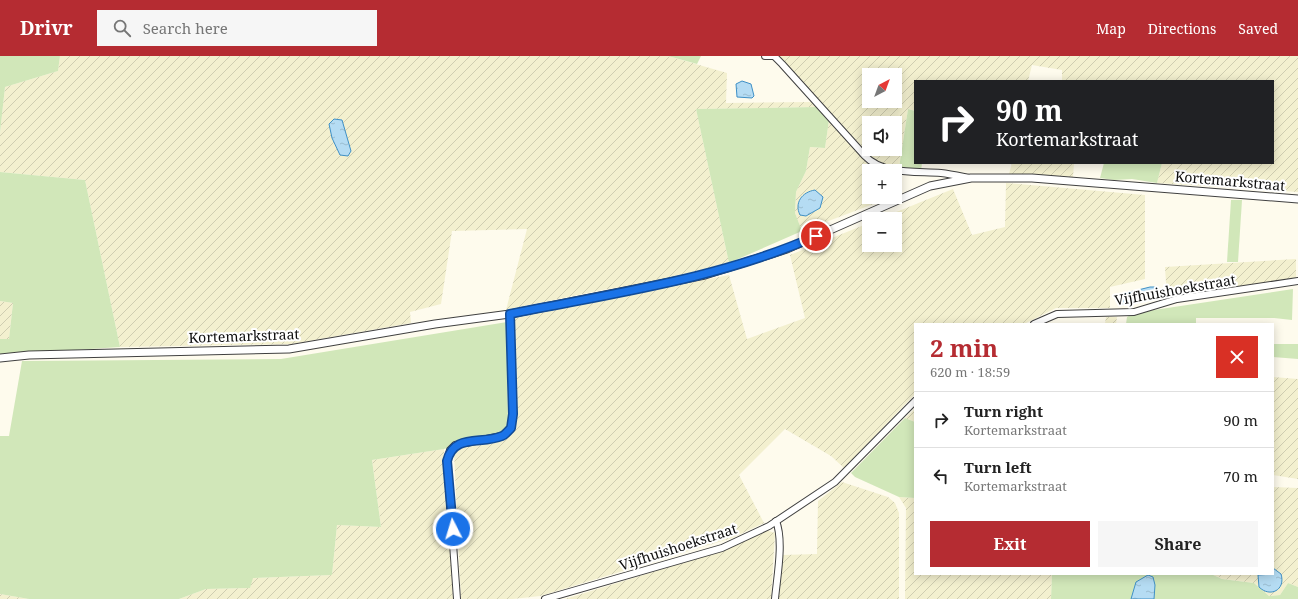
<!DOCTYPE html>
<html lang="en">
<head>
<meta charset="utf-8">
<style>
	body { margin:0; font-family:"Noto Serif",serif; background:#f6f6f6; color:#222; height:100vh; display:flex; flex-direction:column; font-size:15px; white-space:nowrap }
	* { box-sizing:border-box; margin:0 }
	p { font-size:13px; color:#767676 }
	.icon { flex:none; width:22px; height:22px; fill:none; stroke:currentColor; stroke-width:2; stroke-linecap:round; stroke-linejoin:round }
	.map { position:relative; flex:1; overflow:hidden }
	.drawer { position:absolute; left:914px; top:267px; width:360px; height:252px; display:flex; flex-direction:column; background:#fff; border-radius:0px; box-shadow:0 2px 10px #0003 }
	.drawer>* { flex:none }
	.guide { position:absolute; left:914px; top:24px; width:360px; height:84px; border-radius:0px; box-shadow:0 2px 10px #0003; background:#202124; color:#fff; overflow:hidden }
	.needle { width:26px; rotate:41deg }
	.tools { position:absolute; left:862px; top:12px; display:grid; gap:8px }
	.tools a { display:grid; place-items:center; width:40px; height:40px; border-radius:0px; background:#fff; box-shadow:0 2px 10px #0003; font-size:20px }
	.pin { position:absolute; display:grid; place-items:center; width:34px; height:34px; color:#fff; margin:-17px; border:2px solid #fff; border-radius:50%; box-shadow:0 1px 4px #0007 }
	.me { position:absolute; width:44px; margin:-22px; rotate:355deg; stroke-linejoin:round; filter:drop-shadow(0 0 3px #0008) }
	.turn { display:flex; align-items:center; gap:14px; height:84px; padding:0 16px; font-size:18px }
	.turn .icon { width:52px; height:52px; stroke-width:2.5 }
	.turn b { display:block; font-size:28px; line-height:34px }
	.round { display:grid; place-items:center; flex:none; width:42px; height:42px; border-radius:0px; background:#f6f6f6 }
	.summary { display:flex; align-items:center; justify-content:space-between; height:68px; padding:0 16px }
	h1 { font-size:24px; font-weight:700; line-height:30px; color:#b52c32 }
	.primary-button { display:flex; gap:8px; margin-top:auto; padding:8px 16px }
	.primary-button a { flex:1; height:46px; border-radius:0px; background:#b52c32; color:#fff; font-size:16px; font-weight:700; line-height:46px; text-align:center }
	.primary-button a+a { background:#f6f6f6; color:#222 }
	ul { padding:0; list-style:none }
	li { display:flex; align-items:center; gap:12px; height:56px; padding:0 16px; border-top:1px solid #e0e0e0 }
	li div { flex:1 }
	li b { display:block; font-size:15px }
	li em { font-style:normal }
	header { display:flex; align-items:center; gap:24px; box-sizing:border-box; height:56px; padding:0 20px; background:#b52c32; color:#fff }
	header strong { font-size:19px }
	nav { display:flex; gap:22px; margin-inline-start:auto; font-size:14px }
	.search { width:280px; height:36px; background:#f6f6f6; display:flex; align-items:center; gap:10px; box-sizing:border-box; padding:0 14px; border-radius:0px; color:#767676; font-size:15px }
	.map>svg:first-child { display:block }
	.farmland { fill:url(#farmland-furrows); fill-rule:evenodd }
	.green { fill:#d1e7b9 }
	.water { fill:url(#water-ripples); stroke:#3f90c6 }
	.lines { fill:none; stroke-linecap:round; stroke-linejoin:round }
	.minor-casing { stroke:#404040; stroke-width:8 }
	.tertiary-casing { stroke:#404040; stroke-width:9 }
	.minor { stroke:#fff; stroke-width:6 }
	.tertiary { stroke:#fff; stroke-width:7 }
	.route-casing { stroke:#114b97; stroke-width:10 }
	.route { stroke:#1a73e8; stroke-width:7 }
	.labels { text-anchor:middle; stroke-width:4; stroke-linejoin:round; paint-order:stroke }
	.street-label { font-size:14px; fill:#0d0d0d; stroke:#fff }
</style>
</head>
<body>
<header>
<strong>Drivr</strong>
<div class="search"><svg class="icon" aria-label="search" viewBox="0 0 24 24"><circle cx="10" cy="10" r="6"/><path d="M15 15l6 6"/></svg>Search here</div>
<nav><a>Map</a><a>Directions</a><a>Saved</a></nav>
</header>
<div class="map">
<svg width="1298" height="543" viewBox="0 0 1298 543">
	<defs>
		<pattern id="farmland-furrows" width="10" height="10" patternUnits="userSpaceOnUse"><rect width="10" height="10" fill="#f3f0cf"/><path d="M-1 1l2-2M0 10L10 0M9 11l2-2" fill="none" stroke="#cfcdb1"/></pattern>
		<pattern id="water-ripples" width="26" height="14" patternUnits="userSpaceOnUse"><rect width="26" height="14" fill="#b5dcf3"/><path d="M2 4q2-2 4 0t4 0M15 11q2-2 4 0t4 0" fill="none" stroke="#9abccf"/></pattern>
	</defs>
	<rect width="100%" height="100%" fill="#fefbed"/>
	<g class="farmland">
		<path d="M 60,0 L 668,0 L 727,17 L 726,47 L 813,46 L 817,51 L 696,53 L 729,207 L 661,224 L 602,234 L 506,254 L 527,173 L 452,175 L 441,248 L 410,256 L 411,267 L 291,288 L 120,291 L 85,124 L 0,116 L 0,77 L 5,31 L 58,15 Z"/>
		<path d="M 779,0 L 1298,0 L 1298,136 L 1157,127 L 1162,107 L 1273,107 L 1273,25 L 1062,25 L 1062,14 L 1032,9 L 1028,25 L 915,25 L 915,55 L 908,53 L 899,112 L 889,110 L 873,103 ZM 869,19 L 895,19 L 895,45 L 869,45 ZM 869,67 L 895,67 L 895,93 L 869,93 Z"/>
		<path d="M 829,64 L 872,113 L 881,115 L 869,115 L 869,141 L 885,141 L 884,144 L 802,175 L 795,157 L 796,136 L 806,115 L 810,91 L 825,92 Z"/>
		<path d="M 1012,107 L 1074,107 L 1073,121 L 1009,118 Z"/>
		<path d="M 1006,127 L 1145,139 L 1145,223 L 1110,231 L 1110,252 L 1056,252 L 1024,268 L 915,268 L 915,338 L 844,412 L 831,400 L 785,373 L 739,419 L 764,467 L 732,482 L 540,540 L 513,543 L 461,543 L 454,397 L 460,392 L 500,384 L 510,378 L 515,371 L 515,262 L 729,219 L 747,283 L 805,262 L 790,199 L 869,167 L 869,189 L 895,189 L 895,163 L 879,163 L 953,133 L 972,179 L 1005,171 Z"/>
		<path d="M 1296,203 L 1296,222 L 1167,244 L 1165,211 Z"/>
		<path d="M 0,245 L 13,247 L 9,283 L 0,283 Z"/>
		<path d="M 1106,261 L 1117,261 L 1116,268 L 1105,268 Z"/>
		<path d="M 1273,321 L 1298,323 L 1298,423 L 1273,419 Z"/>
		<path d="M 915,353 L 915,366 L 905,362 Z"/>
		<path d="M 444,393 L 453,543 L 179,543 L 206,533 L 250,532 L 252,522 L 332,519 L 337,469 L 381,471 L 372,404 Z"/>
		<path d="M 842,426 L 888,441 L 895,447 L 899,457 L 899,543 L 778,543 L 782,499 L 817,498 L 818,445 Z"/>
		<path d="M 1273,431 L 1298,432 L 1298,531 L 1288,527 L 1280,539 L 1269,540 L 1254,527 L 1222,523 L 1211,518 L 1273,518 Z"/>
		<path d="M 899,441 L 915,442 L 915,518 L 1052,518 L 1051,543 L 905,543 L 906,452 Z"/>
		<path d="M 766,474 L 775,477 L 771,543 L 565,543 L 728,493 Z"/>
		<path d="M 0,538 L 29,543 L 0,543 Z"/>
	</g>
	<g class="green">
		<path d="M 0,0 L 60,0 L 58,15 L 5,31 L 0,77 Z"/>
		<path d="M 668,0 L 701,0 L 697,8 Z"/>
		<path d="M 817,51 L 829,64 L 825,92 L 810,91 L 806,115 L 796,136 L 795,157 L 802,175 L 729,207 L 696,53 Z"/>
		<path d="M 908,53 L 915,55 L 915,107 L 922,107 L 921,115 L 899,112 Z"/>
		<path d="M 1104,107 L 1162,107 L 1157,127 L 1132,123 L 1114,124 L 1100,122 Z"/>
		<path d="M 0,116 L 85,124 L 120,291 L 0,299 L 0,283 L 9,283 L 13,247 L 0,245 Z"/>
		<path d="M 1231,144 L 1242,144 L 1238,206 L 1227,206 Z"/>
		<path d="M 1293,233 L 1292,264 L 1274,262 L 1196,262 L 1196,268 L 1126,268 L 1127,261 L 1134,257 Z"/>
		<path d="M 507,266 L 508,369 L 500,377 L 444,393 L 372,404 L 381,471 L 337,469 L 332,519 L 253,522 L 250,532 L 206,533 L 179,543 L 29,543 L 0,538 L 0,380 L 9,380 L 22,305 L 281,303 Z"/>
		<path d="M 1274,288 L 1298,288 L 1298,303 L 1273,301 Z"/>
		<path d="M 905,362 L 915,366 L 915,442 L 899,441 L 855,421 L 851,417 Z"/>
		<path d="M 1052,518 L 1211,518 L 1222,523 L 1254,527 L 1269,540 L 1280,539 L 1288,527 L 1298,531 L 1298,543 L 1051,543 Z"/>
	</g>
	<g class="water">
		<path d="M 742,25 L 751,28 L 754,40 L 752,42 L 737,41 L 736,28 Z"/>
		<path d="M 334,63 L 342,64 L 351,95 L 348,100 L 340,99 L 332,82 L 329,68 Z"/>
		<path d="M 815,134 L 823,141 L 820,152 L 806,160 L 800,159 C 794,147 802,136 815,134 Z"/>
		<path d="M 1150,231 L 1156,231 L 1158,235 C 1153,243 1130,248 1120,248 L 1116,244 L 1118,239 Z"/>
		<path d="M 1273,512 L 1281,518 C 1286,534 1270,542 1259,531 L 1258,519 L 1273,518 Z"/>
		<path d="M 1148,519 L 1153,521 L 1155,529 L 1154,543 L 1131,543 L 1136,526 Z"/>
	</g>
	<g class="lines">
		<defs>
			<g id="minor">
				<path d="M 765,0 L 774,0 L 782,8 L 865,100 C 883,119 917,115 941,117 C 950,118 959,120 969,122"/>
				<path d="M 1034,268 L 1057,258 L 1134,256 L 1177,243 L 1298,225"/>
				<path d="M 457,543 L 447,405 L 450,394 L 455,389 L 502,380 L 511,372 L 513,358 L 510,258"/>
				<path d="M 545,543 L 722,492 L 769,470 L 835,426 L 915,345"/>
				<path d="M 775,543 C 777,521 784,485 776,465"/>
			</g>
			<path id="tertiary" d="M 0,302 L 29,299 L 289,293 L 435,268 L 510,258 L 705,219 L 787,193 L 930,130 L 971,122 L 1032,122 L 1298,143"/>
		</defs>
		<use href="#minor" class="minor-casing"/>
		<use href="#tertiary" class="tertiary-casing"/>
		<use href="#minor" class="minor"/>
		<use href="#tertiary" class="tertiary"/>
	</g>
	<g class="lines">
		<defs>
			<path id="route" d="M 453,473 L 447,405 C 454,377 481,389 502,380 C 505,379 508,375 511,372 L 513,358 L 510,258 C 613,237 719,223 816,180"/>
		</defs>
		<use href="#route" class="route-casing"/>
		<use href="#route" class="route"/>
	</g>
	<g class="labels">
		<g class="street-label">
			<text transform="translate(1230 125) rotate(5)" y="5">Kortemarkstraat</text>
			<text transform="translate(1175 234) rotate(-10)" y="5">Vijfhuishoekstraat</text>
			<text transform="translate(244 280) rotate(-2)" y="5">Kortemarkstraat</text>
			<text transform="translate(678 491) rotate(-18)" y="5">Vijfhuishoekstraat</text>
		</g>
	</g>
</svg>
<div class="tools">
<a><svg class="needle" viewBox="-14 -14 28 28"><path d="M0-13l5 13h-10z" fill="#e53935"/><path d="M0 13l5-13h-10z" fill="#767676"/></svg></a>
<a><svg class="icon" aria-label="sound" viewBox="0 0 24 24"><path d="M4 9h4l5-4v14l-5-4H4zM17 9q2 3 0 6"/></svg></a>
<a>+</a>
<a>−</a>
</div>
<div class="pin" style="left:816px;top:180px;background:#d93025"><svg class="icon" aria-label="arrive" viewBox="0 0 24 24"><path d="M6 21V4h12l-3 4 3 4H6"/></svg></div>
<svg class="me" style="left:453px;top:473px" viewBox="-20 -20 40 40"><circle r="17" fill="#1a73e8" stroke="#fff" stroke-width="3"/><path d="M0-11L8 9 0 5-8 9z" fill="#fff"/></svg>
<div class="guide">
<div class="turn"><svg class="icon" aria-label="right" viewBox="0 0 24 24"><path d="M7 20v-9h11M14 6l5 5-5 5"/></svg><div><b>90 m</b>Kortemarkstraat</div></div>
</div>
<section class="drawer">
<div class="summary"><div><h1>2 min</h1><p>620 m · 18:59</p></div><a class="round" style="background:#d93025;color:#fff"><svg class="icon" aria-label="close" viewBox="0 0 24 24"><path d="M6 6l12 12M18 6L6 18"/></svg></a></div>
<ul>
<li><svg class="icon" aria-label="right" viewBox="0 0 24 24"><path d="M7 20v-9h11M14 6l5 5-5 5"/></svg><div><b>Turn right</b><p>Kortemarkstraat</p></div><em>90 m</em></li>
<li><svg class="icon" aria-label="left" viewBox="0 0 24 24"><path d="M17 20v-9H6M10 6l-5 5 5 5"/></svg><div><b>Turn left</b><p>Kortemarkstraat</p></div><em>70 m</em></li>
</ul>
<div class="primary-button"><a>Exit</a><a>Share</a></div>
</section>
</div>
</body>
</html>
